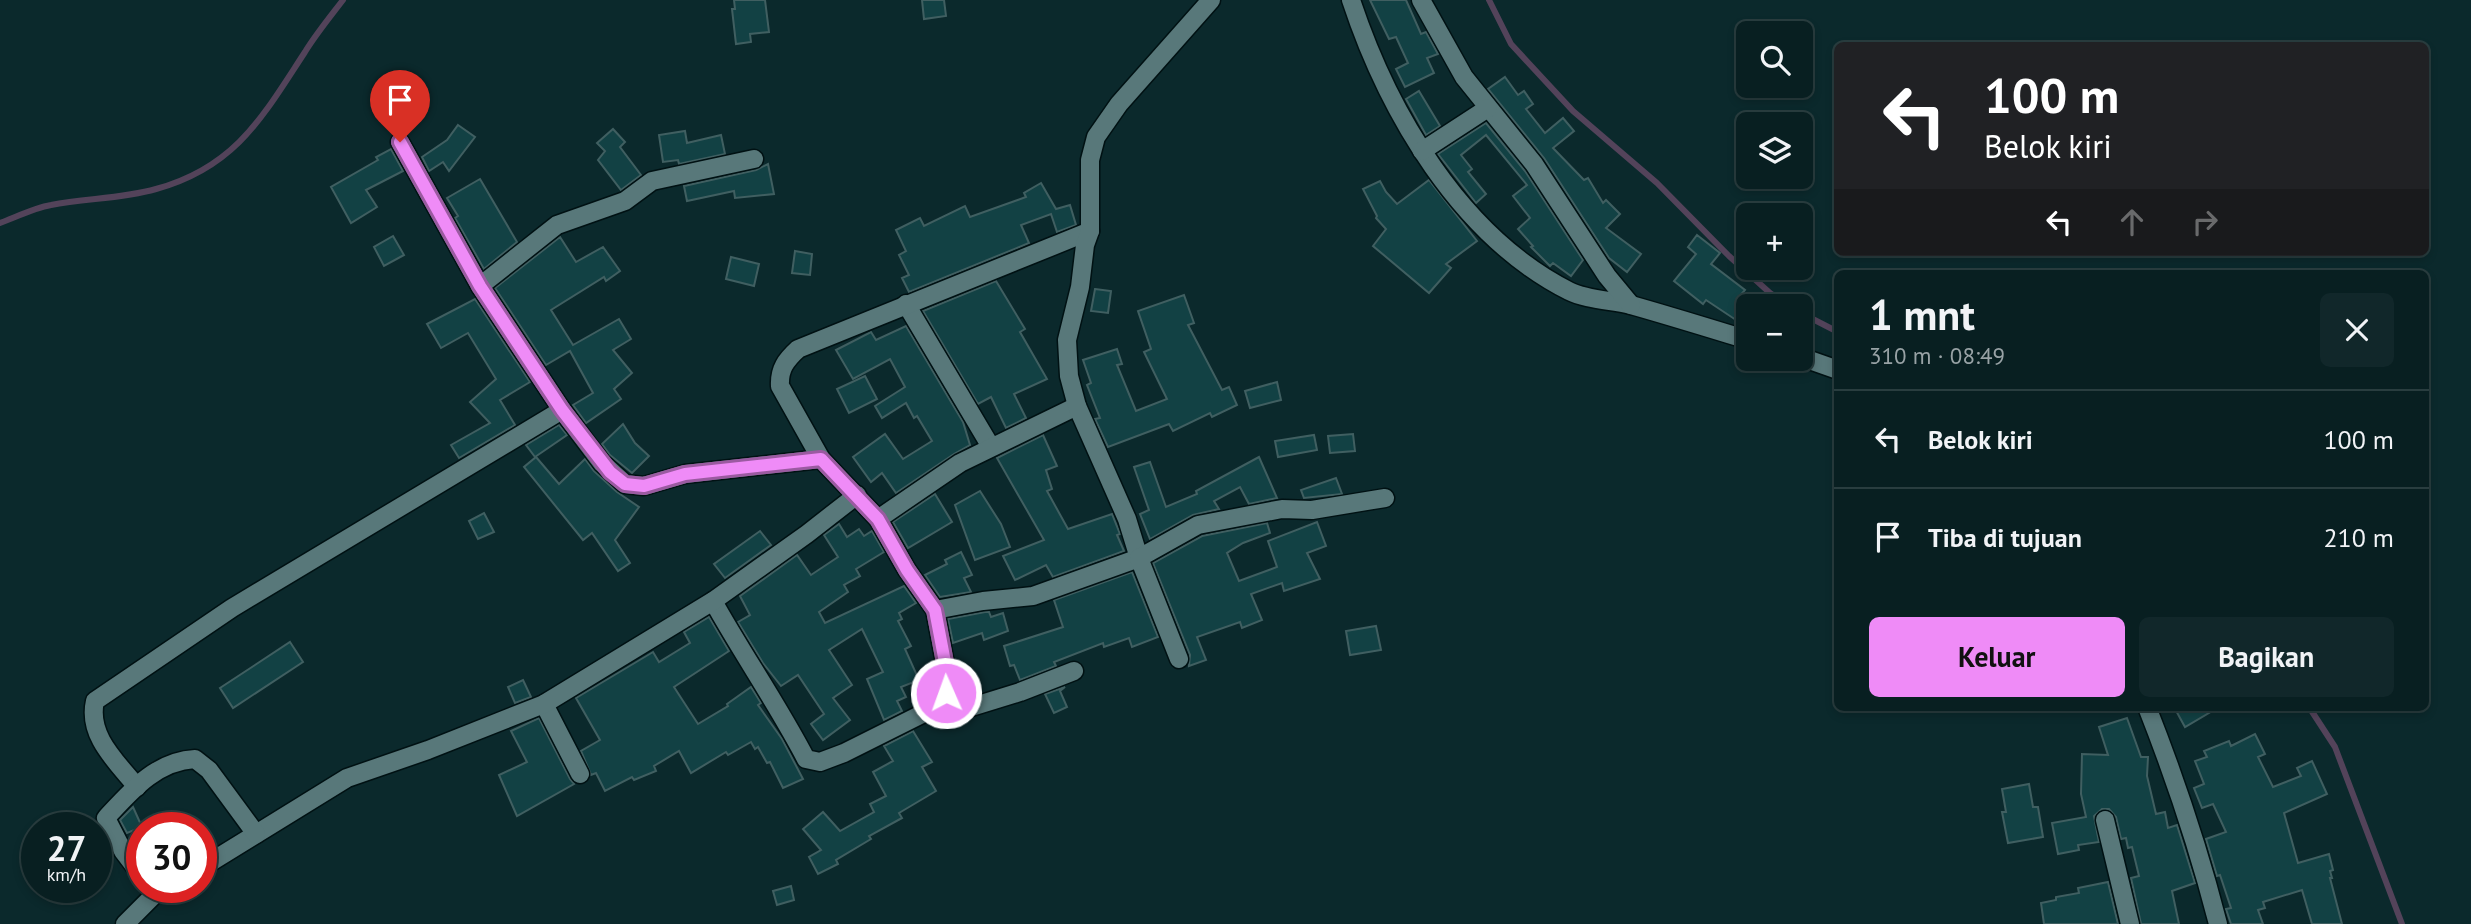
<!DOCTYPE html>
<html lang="id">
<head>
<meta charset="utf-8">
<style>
	body { margin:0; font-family:"PT Sans",sans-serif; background:#11272a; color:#f1f3f6; height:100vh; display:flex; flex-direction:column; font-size:26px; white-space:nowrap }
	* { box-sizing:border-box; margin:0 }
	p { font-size:23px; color:#98a2a5 }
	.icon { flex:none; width:38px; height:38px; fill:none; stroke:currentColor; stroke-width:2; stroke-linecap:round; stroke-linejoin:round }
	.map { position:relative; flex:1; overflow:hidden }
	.sheet { position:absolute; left:1834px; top:270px; width:595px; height:441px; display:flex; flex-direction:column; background:#081f21; border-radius:10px; box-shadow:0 4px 10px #0003,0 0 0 2px #293d3f }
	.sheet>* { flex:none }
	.top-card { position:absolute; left:1834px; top:42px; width:595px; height:214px; border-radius:10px; box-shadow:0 4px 10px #0003,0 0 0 2px #293d3f; background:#202124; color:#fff; overflow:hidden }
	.buttons { position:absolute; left:1736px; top:21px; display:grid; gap:14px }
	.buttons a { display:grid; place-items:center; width:77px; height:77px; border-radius:10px; background:#081f21; box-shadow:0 4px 10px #0003,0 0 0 2px #293d3f; font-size:35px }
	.speed { position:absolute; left:21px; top:812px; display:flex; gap:14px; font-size:35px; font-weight:700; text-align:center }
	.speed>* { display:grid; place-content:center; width:91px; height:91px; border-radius:50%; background:#081f21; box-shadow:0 4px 10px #0003,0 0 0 2px #293d3f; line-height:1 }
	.speed small { font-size:18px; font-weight:400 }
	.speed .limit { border:10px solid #d22; background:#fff; color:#111 }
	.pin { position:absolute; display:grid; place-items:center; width:60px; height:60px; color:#fff; margin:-72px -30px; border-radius:50% 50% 50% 0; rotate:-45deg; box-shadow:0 0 7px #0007 }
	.pin .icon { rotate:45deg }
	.me { position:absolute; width:77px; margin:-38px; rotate:358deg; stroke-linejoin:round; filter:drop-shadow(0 0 5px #0008) }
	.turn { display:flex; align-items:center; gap:24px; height:147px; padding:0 35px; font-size:32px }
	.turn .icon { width:91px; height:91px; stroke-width:2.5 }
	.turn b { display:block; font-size:49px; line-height:60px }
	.lanes { display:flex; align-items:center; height:66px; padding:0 35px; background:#0003; justify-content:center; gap:35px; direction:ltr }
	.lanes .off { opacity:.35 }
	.round { display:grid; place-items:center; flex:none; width:74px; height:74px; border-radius:10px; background:#11272a }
	.headline { display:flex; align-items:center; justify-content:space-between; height:119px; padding:0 35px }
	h1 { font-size:42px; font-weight:700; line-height:52px }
	.primary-button { display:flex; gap:14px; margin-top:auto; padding:14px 35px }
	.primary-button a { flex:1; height:80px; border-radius:10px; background:#ef8bf7; color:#111; font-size:28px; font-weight:700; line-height:80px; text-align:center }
	.primary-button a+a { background:#11272a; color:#f1f3f6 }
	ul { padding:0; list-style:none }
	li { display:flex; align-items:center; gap:21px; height:98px; padding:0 35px; border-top:2px solid #293d3f }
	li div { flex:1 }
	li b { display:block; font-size:26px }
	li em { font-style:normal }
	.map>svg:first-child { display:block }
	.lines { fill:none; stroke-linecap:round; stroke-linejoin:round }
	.stream { stroke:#53435a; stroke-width:6 }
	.building { fill:#124144; stroke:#405f61; stroke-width:2 }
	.minor-casing { stroke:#001113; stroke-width:21 }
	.minor { stroke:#58787a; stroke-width:18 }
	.route-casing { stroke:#9b5aa1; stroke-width:18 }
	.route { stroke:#ef8bf7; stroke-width:12 }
</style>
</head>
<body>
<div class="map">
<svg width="2471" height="924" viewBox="0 0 2471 924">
	<rect width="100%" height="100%" fill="#0b292c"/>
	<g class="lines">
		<g class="stream">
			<path d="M 1489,0 L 1511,44 L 1573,111 L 1657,183 L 1729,256 L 1770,293 L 1789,306"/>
			<path d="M 0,223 C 16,217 34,208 51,205 C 86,198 121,199 156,189 C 236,167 263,116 305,52 C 316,34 330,17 343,0"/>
			<path d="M 1801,313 L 1838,332"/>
			<path d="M 2309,707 L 2335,747 L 2402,924"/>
		</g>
	</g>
	<g class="building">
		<path d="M 734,0 L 765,0 L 769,32 L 750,34 L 751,42 L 736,44 L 732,9 L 735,9 Z"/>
		<path d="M 922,0 L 944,0 L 946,16 L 924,19 Z"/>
		<path d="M 1370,0 L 1406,0 L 1421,34 L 1426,32 L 1438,54 L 1427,58 L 1434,73 L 1405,87 L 1396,69 L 1408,63 L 1396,37 L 1389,39 Z"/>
		<path d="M 1505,77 L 1518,95 L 1524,91 L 1533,104 L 1526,109 L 1545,133 L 1563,118 L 1574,131 L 1553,148 L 1584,180 L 1588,178 L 1603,203 L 1606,200 L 1620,214 L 1606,228 L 1641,254 L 1627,272 L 1609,258 L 1544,158 L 1488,89 Z"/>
		<path d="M 1419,91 L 1440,126 L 1426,135 L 1406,99 Z"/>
		<path d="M 1486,123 L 1525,171 L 1583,260 L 1571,276 L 1553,263 L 1550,266 L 1531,247 L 1533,246 L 1518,229 L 1530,218 L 1513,196 L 1527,185 L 1486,135 L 1461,155 L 1472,169 L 1468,172 L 1486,194 L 1476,203 L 1438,154 Z"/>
		<path d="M 458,125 L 475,137 L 449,171 L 443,162 L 429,171 L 422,157 L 447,140 Z"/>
		<path d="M 613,129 L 625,142 L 620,147 L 641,175 L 621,190 L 598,160 L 605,151 L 597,143 Z"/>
		<path d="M 685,131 L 687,143 L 721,135 L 725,154 L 679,164 L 678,160 L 663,162 L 659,135 Z"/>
		<path d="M 391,149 L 403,171 L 366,190 L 377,207 L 351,223 L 331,187 L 378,160 L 376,157 Z"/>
		<path d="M 768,164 L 774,194 L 735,198 L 734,191 L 687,201 L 684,186 L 756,170 Z"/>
		<path d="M 480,179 L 517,242 L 484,269 L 455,218 L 458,216 L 447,198 Z"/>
		<path d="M 1429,180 L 1477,241 L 1446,264 L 1451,268 L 1429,293 L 1373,246 L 1386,229 L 1376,218 L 1377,216 L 1363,189 L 1380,181 L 1386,192 L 1397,204 Z"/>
		<path d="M 1041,183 L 1056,209 L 1070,205 L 1076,225 L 1057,232 L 1051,214 L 1021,225 L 1029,243 L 909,292 L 902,278 L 909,275 L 899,255 L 906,251 L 896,230 L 920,218 L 924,226 L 965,206 L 970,217 L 1026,197 L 1024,193 Z"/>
		<path d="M 1697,235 L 1720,253 L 1711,264 L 1745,290 L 1738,298 L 1748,305 L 1748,328 L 1706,300 L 1703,304 L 1674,281 L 1696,254 L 1688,247 Z"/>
		<path d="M 393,236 L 404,255 L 384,266 L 374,247 Z"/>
		<path d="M 560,237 L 576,262 L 603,247 L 620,271 L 606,281 L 604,277 L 551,310 L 573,345 L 619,319 L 631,339 L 613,350 L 632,373 L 614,389 L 621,399 L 586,423 L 573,405 L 593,393 L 570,351 L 546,365 L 495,288 Z"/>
		<path d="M 795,251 L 812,254 L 810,275 L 792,273 Z"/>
		<path d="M 731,257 L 759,264 L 754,286 L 726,279 Z"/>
		<path d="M 996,281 L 1025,329 L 1020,332 L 1047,379 L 1014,394 L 1026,418 L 1006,428 L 991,397 L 978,404 L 923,311 Z"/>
		<path d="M 1095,289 L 1111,291 L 1108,313 L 1091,311 Z"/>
		<path d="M 1184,295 L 1194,323 L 1188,325 L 1222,390 L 1229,387 L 1237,405 L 1212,417 L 1210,413 L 1173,431 L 1169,424 L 1108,447 L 1095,419 L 1100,418 L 1087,385 L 1091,383 L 1083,360 L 1117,349 L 1122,364 L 1117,365 L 1136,411 L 1167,399 L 1144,352 L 1151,349 L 1138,311 Z"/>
		<path d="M 475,299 L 530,382 L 500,400 L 515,425 L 459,458 L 451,445 L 490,423 L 470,402 L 496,379 L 468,333 L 441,348 L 427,324 Z"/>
		<path d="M 906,326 L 963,422 L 970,445 L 954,454 L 896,493 L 882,473 L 871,482 L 853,457 L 885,434 L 903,459 L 932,441 L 917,416 L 914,418 L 906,403 L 882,418 L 875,406 L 905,387 L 890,359 L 853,379 L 836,350 L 871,332 L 876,340 Z"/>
		<path d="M 865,376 L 877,399 L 849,413 L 837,389 Z"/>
		<path d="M 1277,382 L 1281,400 L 1250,408 L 1245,391 Z"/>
		<path d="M 623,424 L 635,443 L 649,456 L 632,473 L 610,455 L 602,444 Z"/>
		<path d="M 559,425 L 567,435 L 535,457 L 526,445 Z"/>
		<path d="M 1353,434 L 1355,451 L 1330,453 L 1328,436 Z"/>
		<path d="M 1043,435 L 1057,466 L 1046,470 L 1052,489 L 1047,491 L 1068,529 L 1112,514 L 1120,534 L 1117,535 L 1124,551 L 1053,577 L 1046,565 L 1015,580 L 1003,556 L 1044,540 L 997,458 Z"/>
		<path d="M 1314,435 L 1317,450 L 1278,457 L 1275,441 Z"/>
		<path d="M 536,457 L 559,484 L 585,459 L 594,471 L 617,492 L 639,507 L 615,540 L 630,563 L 618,571 L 592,533 L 583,540 L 524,467 Z"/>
		<path d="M 1259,457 L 1277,498 L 1249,504 L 1240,487 L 1214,501 L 1219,509 L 1193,515 L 1150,539 L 1140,514 L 1149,510 L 1134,467 L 1150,462 L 1166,507 L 1197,494 L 1196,491 Z"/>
		<path d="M 1336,478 L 1342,494 L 1304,498 L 1301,490 Z"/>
		<path d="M 980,491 L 1001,524 L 1010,547 L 975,560 L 955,505 Z"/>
		<path d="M 935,494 L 952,522 L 908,548 L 893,522 Z"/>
		<path d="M 484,513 L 494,532 L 478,539 L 469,521 Z"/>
		<path d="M 1317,522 L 1326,546 L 1307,553 L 1320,579 L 1284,591 L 1282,583 L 1251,594 L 1262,620 L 1242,628 L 1240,622 L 1197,637 L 1206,660 L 1189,666 L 1190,655 L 1153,563 L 1202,536 L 1267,523 L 1270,533 L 1243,543 L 1227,553 L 1239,581 L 1277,567 L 1268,541 Z"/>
		<path d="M 839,524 L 847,537 L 859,529 L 864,536 L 872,531 L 884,552 L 856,569 L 860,576 L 844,585 L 848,592 L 819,612 L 825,623 L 904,586 L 916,603 L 899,613 L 902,619 L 898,621 L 911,646 L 905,649 L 919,680 L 901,687 L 906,697 L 897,701 L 902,711 L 884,720 L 867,679 L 883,672 L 862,629 L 829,650 L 852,685 L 833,698 L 850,720 L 823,740 L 811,724 L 824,714 L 798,675 L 781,686 L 763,663 L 738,622 L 750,615 L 740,596 L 797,555 L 811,575 L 838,557 L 824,535 Z"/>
		<path d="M 760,531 L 771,545 L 725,578 L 714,564 Z"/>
		<path d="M 961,552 L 972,575 L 964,578 L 971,592 L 940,597 L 925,575 L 947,564 L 945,560 Z"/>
		<path d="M 1132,572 L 1158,637 L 1132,647 L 1129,638 L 1104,647 L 1103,643 L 1054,662 L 1056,666 L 1020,680 L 1014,665 L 1010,666 L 1004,646 L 1063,627 L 1054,600 Z"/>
		<path d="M 985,612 L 989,612 L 991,617 L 1003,613 L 1008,631 L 984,640 L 982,633 L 953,643 L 948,619 Z"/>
		<path d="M 709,617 L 729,651 L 674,687 L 698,724 L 728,706 L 727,704 L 751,687 L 761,703 L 758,705 L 782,739 L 803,779 L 783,788 L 770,762 L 767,763 L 758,747 L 755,749 L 751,742 L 728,755 L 726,752 L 691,773 L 679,751 L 654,766 L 656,771 L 634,780 L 632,777 L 605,791 L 596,773 L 591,775 L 581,751 L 600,740 L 576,698 L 653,652 L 659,662 L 690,643 L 684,632 Z"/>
		<path d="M 1376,626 L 1381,650 L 1350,655 L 1346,631 Z"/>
		<path d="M 290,642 L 303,662 L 233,708 L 220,688 Z"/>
		<path d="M 523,680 L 531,697 L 515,703 L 508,687 Z"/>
		<path d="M 1065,687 L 1060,691 L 1067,707 L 1054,713 L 1045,694 Z"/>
		<path d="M 2174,707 L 2219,707 L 2185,727 Z"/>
		<path d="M 539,718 L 570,779 L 574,784 L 517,816 L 499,775 L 527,762 L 511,731 Z"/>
		<path d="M 2127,718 L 2141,757 L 2148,757 L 2147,776 L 2156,814 L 2165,812 L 2168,828 L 2177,825 L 2195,883 L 2172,891 L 2179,924 L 2141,924 L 2131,878 L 2139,876 L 2132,847 L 2128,848 L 2126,838 L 2121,839 L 2116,817 L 2109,809 L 2102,809 L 2094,816 L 2099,842 L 2078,845 L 2079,850 L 2058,854 L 2052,823 L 2086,817 L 2081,794 L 2082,754 L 2108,755 L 2099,727 Z"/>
		<path d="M 913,731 L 932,762 L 922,767 L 936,791 L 899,813 L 902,818 L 869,836 L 871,839 L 836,860 L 838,864 L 818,874 L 809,857 L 821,850 L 803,829 L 823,812 L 840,831 L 874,812 L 870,804 L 886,796 L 873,772 L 893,761 L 884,746 Z"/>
		<path d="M 2255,734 L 2265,754 L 2258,757 L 2273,787 L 2301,776 L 2297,768 L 2312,761 L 2327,794 L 2284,813 L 2298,863 L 2329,854 L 2333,870 L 2330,871 L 2332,878 L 2330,878 L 2342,924 L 2312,924 L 2302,890 L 2263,902 L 2265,908 L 2258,910 L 2263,924 L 2231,924 L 2226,909 L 2231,908 L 2220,875 L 2217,876 L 2206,839 L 2226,832 L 2213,804 L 2202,808 L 2194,788 L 2204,784 L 2195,761 L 2207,757 L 2204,751 L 2229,741 L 2231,746 Z"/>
		<path d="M 2029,784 L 2033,807 L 2038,807 L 2043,837 L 2008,843 L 2002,812 L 2006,812 L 2002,789 Z"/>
		<path d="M 133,807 L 142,827 L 127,833 L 120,820 Z"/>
		<path d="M 2108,882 L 2118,924 L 2044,924 L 2041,903 L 2056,900 L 2056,897 L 2079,893 L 2078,888 Z"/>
		<path d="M 791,886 L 794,900 L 777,905 L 773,891 Z"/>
	</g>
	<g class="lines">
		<defs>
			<g id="minor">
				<path d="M 1351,0 C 1388,112 1460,236 1569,291 C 1587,300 1611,300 1631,305 C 1670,316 1709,328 1748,340"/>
				<path d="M 1421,0 L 1464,77 L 1534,164 L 1607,276 L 1631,305"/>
				<path d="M 400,142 L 480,286 L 562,410 L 602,463 L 625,484 L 644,486 L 685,474 L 821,459"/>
				<path d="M 1422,151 L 1488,108"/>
				<path d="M 480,286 L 557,225 L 625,201 L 652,181 L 754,159"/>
				<path d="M 906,304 L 991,447"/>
				<path d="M 1801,357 L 1838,370"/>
				<path d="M 878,519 L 960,463 L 1077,406"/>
				<path d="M 713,601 C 743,655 778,705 806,759 L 820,762 L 844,753 L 938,706 L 946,693 L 948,679 L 935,610 L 907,570 L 878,519 L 821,459 L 780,386 C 779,369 786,360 798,349 L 1090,231"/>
				<path d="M 935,610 L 983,601 L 1033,596 L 1139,558 L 1127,519 L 1077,406 L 1069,376 L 1067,340 L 1080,287 L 1085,245 L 1090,231 L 1090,160 L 1096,137 L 1119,104 L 1211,0"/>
				<path d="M 1179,659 L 1139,558 L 1198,525 L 1282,509 L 1312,510 L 1385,498"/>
				<path d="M 544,704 L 580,774"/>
				<path d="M 938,706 L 952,713 L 1020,692 L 1074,671"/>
				<path d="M 2147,707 C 2175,778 2199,850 2218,924"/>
				<path d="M 137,787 C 117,762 87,736 95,701 L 232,608 L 562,410"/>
				<path d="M 2105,820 L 2130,924"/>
				<path d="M 201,868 L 347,778 L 428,750 L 544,704 L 713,601 L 807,534 L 857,495"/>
				<path d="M 142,876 L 123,851 L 106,818 C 131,791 156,761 195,759 L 209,770 L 256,834"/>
				<path d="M 125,924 L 155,894 L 167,887"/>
			</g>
		</defs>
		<use href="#minor" class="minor-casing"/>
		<use href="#minor" class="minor"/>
	</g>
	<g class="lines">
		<defs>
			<path id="route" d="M 400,142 L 480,286 L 562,410 L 610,472 L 625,484 L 644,486 L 685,474 L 821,459 L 878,519 L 907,570 L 935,610 L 948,678 L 946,693"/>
		</defs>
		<use href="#route" class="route-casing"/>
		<use href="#route" class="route"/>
	</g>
</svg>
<div class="buttons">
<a><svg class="icon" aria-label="search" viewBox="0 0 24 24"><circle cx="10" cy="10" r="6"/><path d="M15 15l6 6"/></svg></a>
<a><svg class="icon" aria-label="layers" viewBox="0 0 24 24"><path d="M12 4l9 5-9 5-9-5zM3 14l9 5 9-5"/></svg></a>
<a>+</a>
<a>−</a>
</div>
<div class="speed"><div>27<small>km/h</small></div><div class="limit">30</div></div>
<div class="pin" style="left:400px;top:142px;background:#d93025"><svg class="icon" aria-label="arrive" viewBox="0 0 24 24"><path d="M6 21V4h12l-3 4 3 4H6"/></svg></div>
<svg class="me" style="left:946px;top:693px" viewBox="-20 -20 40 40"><circle r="17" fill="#ef8bf7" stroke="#fff" stroke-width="3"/><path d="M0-11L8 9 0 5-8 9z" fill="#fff"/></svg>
<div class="top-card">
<div class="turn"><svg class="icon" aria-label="left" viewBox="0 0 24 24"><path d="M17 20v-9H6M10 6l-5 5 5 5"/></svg><div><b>100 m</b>Belok kiri</div></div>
<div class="lanes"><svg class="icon" aria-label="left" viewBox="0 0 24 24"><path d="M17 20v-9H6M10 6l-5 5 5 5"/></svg><svg class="icon off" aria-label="ahead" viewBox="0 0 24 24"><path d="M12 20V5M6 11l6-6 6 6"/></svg><svg class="icon off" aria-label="right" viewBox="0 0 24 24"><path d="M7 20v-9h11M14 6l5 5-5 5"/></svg></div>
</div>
<section class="sheet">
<div class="headline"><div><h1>1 mnt</h1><p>310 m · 08:49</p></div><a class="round"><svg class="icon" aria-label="close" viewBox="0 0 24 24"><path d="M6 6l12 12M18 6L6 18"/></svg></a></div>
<ul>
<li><svg class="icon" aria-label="left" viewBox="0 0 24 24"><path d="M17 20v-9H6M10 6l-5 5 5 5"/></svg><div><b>Belok kiri</b></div><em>100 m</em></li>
<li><svg class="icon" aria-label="arrive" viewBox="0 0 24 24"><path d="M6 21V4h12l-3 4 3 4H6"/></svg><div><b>Tiba di tujuan</b></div><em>210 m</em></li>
</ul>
<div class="primary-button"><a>Keluar</a><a>Bagikan</a></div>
</section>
</div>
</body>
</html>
